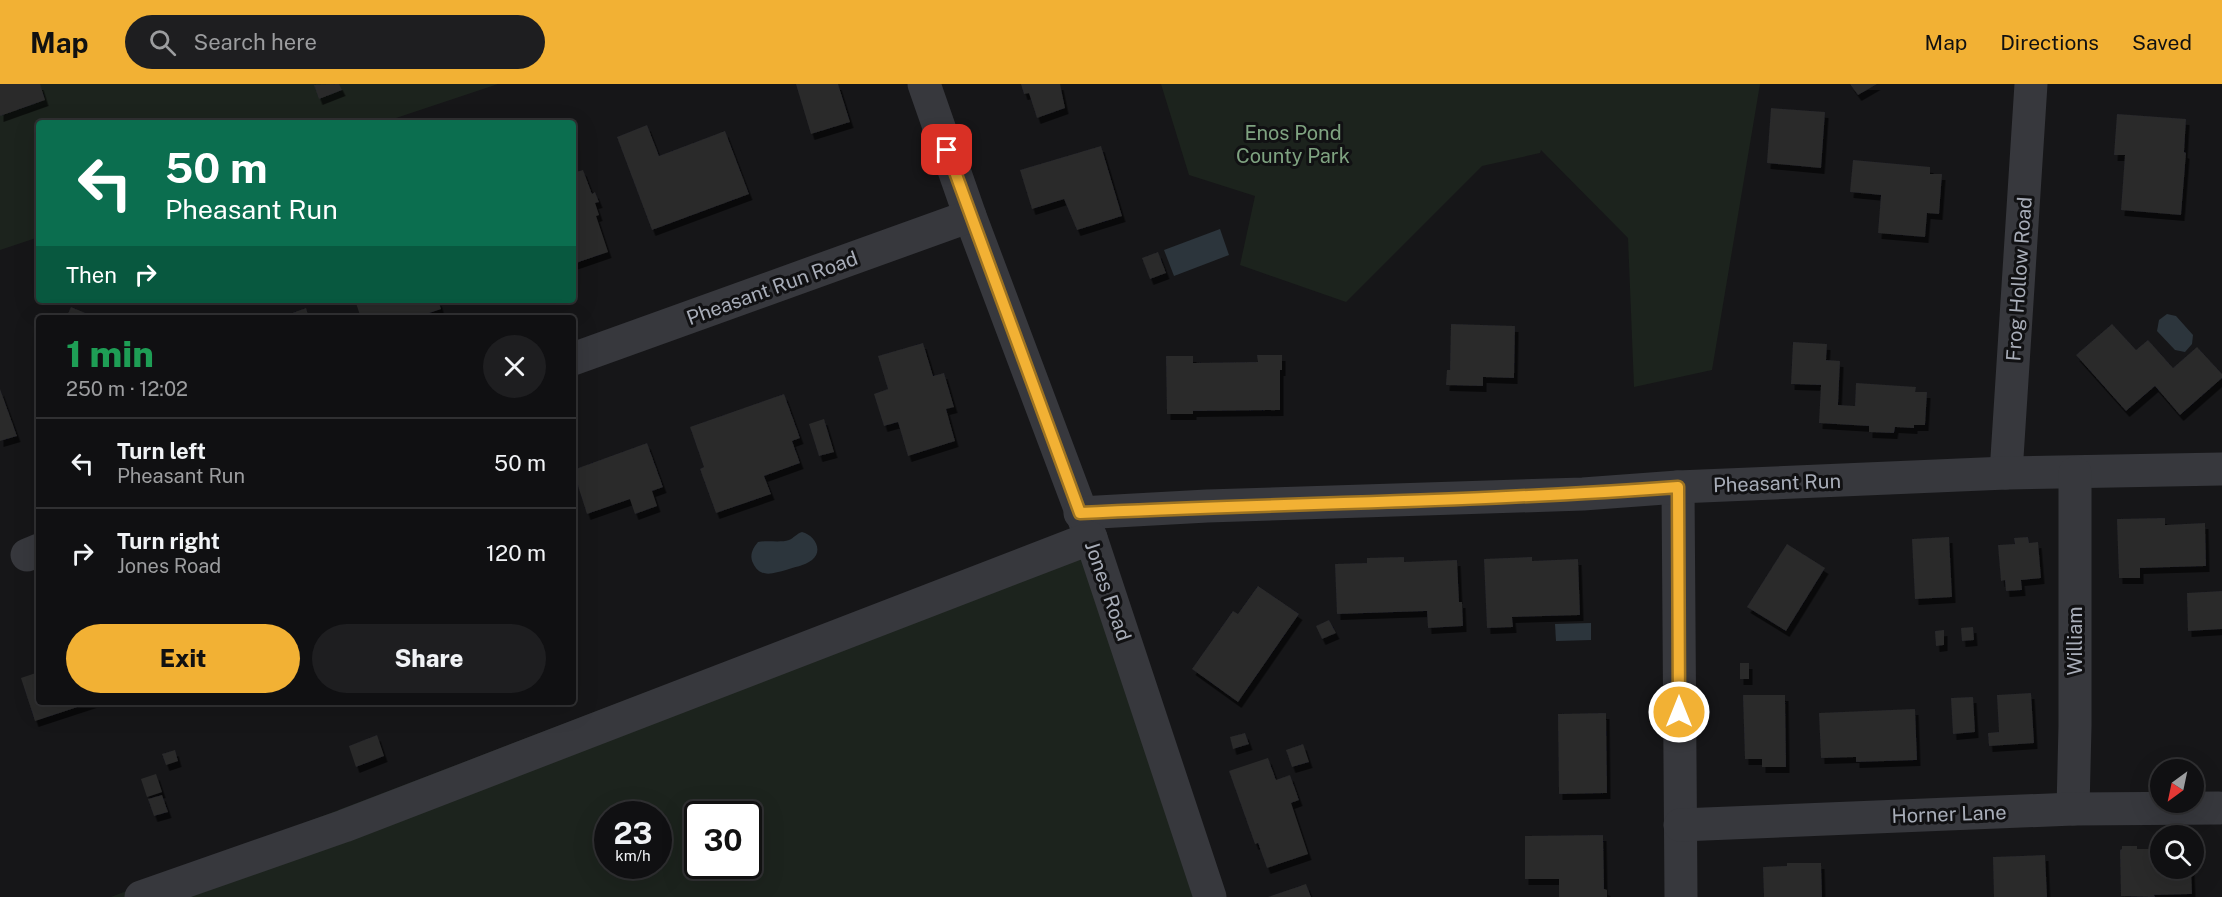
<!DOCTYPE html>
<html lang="en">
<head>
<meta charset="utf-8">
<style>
	body { margin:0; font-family:"Public Sans",sans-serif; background:#1e1e20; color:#f1f3f6; height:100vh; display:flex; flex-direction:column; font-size:22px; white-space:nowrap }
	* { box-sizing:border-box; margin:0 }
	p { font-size:20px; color:#9c9d9f }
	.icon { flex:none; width:33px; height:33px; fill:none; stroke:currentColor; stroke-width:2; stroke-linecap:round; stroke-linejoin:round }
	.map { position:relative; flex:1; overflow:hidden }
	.side { position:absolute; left:36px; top:231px; width:540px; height:390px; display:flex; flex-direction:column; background:#101012; border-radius:6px; box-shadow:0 6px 24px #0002,0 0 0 2px #303032 }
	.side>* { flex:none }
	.banner { position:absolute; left:36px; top:36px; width:540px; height:183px; border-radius:6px; box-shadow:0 6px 24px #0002,0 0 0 2px #303032; background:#0b6e4f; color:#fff; overflow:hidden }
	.needle { width:39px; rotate:213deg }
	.buttons { position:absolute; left:2150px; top:675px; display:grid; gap:12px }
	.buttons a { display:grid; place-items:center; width:54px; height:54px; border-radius:50%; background:#101012; box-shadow:0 6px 24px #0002,0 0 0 2px #303032; font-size:30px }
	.speed { position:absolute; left:594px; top:717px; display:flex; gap:12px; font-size:30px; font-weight:700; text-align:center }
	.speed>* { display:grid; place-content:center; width:78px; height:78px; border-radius:50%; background:#101012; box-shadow:0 6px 24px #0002,0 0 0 2px #303032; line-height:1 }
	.speed small { font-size:15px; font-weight:400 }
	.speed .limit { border:3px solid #111; border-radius:9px; background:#fff; color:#111 }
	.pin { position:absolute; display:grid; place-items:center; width:51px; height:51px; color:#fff; margin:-26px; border-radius:12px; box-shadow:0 3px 9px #0006 }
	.me { position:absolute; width:66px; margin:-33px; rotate:0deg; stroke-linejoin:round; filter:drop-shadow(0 0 4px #0008) }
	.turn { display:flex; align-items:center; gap:21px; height:126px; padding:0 30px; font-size:27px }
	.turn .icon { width:78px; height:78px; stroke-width:2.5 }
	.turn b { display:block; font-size:42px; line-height:51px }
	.then { display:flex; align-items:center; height:57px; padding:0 30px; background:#0003; gap:12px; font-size:22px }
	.round { display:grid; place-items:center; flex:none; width:63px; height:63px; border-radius:32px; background:#1e1e20 }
	.head { display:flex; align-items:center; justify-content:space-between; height:102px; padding:0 30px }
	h1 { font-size:36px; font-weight:800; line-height:45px; color:#1e9e55 }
	.primary-button { display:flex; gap:12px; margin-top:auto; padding:12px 30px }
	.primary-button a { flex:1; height:69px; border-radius:36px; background:#f2b134; color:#111; font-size:24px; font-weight:800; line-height:69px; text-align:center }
	.primary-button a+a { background:#1e1e20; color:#f1f3f6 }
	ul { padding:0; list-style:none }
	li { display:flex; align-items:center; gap:18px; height:90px; padding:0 30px; border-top:2px solid #303032 }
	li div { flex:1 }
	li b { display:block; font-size:22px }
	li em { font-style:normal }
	header { display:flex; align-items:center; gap:36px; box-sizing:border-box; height:84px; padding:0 30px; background:#f2b134; color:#111 }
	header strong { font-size:28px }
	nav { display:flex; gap:33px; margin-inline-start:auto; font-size:21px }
	.search { width:420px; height:54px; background:#1e1e20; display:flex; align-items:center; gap:15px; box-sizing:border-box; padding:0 21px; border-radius:33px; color:#9c9d9f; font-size:22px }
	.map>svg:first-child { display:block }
	.green { fill:#1c231d; fill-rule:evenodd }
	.water { fill:#2c353c }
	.building { fill:#29292c; filter:url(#shadow) }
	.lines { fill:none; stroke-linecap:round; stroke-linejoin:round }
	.minor { stroke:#37383d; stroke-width:33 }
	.route-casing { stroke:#9d7322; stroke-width:15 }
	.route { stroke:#f2b134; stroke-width:10 }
	.labels { text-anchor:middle; stroke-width:6; stroke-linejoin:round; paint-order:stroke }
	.park-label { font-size:20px; fill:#7fa381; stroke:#111113 }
	.street-label { font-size:20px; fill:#a8adb8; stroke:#111113 }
</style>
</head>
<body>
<header>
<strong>Map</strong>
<div class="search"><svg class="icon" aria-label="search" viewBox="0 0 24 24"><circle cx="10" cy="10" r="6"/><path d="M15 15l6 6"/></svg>Search here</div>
<nav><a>Map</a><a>Directions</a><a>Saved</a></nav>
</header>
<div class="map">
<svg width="2222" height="813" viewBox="0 0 2222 813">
	<defs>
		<filter id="shadow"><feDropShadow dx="3.5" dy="6" stdDeviation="0" flood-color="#0009"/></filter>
	</defs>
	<rect width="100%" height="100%" fill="#161618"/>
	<g class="green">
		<path d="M 0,0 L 498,0 L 381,39 L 39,39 L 39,153 L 0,166 Z"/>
		<path d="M 1161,0 L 1760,0 L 1712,286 L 1634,303 L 1628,154 L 1541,66 L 1540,69 L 1482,82 L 1346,218 L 1240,181 L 1255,112 L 1189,91 Z"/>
		<path d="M 1086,440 L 1207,813 L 111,813 ZM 608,730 L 658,730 L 658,782 L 608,782 ZM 698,730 L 748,730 L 748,782 L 698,782 Z"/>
	</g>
	<g class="water">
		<path d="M 1220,145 L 1229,171 L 1174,192 L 1164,166 Z"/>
		<path d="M 2167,230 L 2176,232 L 2193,251 L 2192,260 L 2185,268 L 2175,266 L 2157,247 L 2159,236 Z"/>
		<path d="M 802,448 C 814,451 824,466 812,476 C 804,482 794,483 786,486 C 774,489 760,495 753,479 C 749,471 753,464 758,458 C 768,456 780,459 789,456 C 794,454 796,450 802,448 Z"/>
		<path d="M 1591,539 L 1591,556 L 1556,557 L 1555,540 Z"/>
	</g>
	<g class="building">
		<path d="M 0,0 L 40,0 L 45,16 L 0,32 Z"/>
		<path d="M 339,0 L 342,6 L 319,15 L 314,1 Z"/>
		<path d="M 796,0 L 838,0 L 850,38 L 811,50 Z"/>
		<path d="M 1021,0 L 1060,0 L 1065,24 L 1037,34 L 1029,9 L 1024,10 Z"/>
		<path d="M 1850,0 L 1877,0 L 1858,11 Z"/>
		<path d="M 1771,24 L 1825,28 L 1821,84 L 1767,79 Z"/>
		<path d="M 2117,30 L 2186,35 L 2184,68 L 2186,69 L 2181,131 L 2121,126 L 2125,71 L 2114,71 Z"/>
		<path d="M 647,41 L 659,72 L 725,47 L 749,110 L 652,146 L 617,53 Z"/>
		<path d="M 1101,62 L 1122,132 L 1077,146 L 1064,115 L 1032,125 L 1020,86 Z"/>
		<path d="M 1853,76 L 1930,83 L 1930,90 L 1942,90 L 1939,130 L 1927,129 L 1925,153 L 1878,149 L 1881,111 L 1850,108 Z"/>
		<path d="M 583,86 L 592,110 L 595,108 L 599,118 L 595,119 L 599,131 L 596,132 L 608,168 L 573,180 L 573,89 Z"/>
		<path d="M 1158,168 L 1166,189 L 1150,195 L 1142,174 Z"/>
		<path d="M 355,216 L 438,216 L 441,225 L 415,234 L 361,234 Z"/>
		<path d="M 71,223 L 97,234 L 66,234 Z"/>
		<path d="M 306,224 L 309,234 L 279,234 Z"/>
		<path d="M 1451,240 L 1515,242 L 1514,294 L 1483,293 L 1483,302 L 1446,301 L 1447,286 L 1450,286 Z"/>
		<path d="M 2112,240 L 2136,266 L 2148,256 L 2173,284 L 2197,263 L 2222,290 L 2222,294 L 2180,331 L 2155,302 L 2126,327 L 2076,271 Z"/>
		<path d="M 1793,258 L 1827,260 L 1826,276 L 1840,277 L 1838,321 L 1855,322 L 1856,299 L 1916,303 L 1915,308 L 1927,308 L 1925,341 L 1914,341 L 1914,344 L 1895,343 L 1894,349 L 1869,348 L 1869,342 L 1819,339 L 1821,301 L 1791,300 Z"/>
		<path d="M 923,259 L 933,292 L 944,289 L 954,323 L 946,325 L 955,357 L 908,372 L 898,338 L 884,342 L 874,310 L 888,305 L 878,272 Z"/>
		<path d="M 1257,271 L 1282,271 L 1282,286 L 1280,286 L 1280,326 L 1193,327 L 1193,330 L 1167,330 L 1166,272 L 1193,272 L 1193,279 L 1258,278 Z"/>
		<path d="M 0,305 L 17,352 L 0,357 Z"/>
		<path d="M 784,310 L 800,354 L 792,357 L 800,379 L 764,392 L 771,410 L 716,429 L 700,385 L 704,383 L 690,343 Z"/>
		<path d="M 824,335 L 834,368 L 819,372 L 809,340 Z"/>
		<path d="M 647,359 L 663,403 L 652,407 L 657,422 L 635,430 L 630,415 L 587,430 L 573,386 Z"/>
		<path d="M 2165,434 L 2165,441 L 2205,439 L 2206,482 L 2140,484 L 2140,494 L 2119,494 L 2117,435 Z"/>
		<path d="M 1949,453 L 1952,513 L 1915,515 L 1912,455 Z"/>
		<path d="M 2028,453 L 2029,459 L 2038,458 L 2041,494 L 2021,496 L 2022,506 L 2006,507 L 2005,496 L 2001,497 L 1998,461 L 2015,460 L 2014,454 Z"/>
		<path d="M 1787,460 L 1825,484 L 1786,547 L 1747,523 Z"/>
		<path d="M 1404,473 L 1404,478 L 1457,476 L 1459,518 L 1462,518 L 1463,542 L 1428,544 L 1427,527 L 1337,530 L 1335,480 L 1367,479 L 1367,474 Z"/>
		<path d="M 1532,473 L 1532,477 L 1578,475 L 1580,531 L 1512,533 L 1513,543 L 1487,544 L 1484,475 Z"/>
		<path d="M 1258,502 L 1299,530 L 1238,618 L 1192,585 L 1233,527 L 1238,530 Z"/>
		<path d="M 2222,507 L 2222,545 L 2188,547 L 2187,509 Z"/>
		<path d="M 1329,536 L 1336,549 L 1322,555 L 1316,542 Z"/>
		<path d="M 1973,543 L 1974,556 L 1962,557 L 1961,544 Z"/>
		<path d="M 1944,546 L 1944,561 L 1936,562 L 1935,547 Z"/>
		<rect x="1740" y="579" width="9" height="16"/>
		<path d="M 39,588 L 39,618 L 93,618 L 35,637 L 21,594 Z"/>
		<path d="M 2031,609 L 2034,659 L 1989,662 L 1988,649 L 1999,648 L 1997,611 Z"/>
		<path d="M 1743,611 L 1785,611 L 1786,683 L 1762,683 L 1762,675 L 1745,675 Z"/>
		<path d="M 1973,613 L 1975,648 L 1953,650 L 1951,614 Z"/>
		<path d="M 1915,625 L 1917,676 L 1856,678 L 1856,673 L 1821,674 L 1819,629 Z"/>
		<path d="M 1606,629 L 1607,709 L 1559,710 L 1558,630 Z"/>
		<path d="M 1245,649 L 1249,660 L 1233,665 L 1230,653 Z"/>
		<path d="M 377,651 L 384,672 L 356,683 L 349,662 Z"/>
		<path d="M 1303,660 L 1309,678 L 1292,683 L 1286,666 Z"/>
		<path d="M 175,666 L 178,677 L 166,681 L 162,670 Z"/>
		<path d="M 1268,674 L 1276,696 L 1290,691 L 1299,716 L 1291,719 L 1308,770 L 1267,784 L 1258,759 L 1255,760 L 1229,687 Z"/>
		<path d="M 156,690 L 162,708 L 147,713 L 141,695 Z"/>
		<path d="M 162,711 L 168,728 L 154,732 L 148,715 Z"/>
		<path d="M 1603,751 L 1604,805 L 1607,806 L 1607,813 L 1559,813 L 1559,795 L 1525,795 L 1525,752 Z"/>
		<path d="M 2122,762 L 2137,762 L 2137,765 L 2151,765 L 2151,771 L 2160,771 L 2160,784 L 2191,784 L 2192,810 L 2154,811 L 2155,813 L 2121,812 L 2120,766 L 2122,765 Z"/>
		<path d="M 2045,771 L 2047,813 L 1994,813 L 1993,773 Z"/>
		<path d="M 1787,779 L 1821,779 L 1822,813 L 1764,813 L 1763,783 L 1787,782 Z"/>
		<path d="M 1306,800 L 1311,813 L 1268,813 Z"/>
	</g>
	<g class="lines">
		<g class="minor">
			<path d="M 924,0 L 970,132 L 1091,454 L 1210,813"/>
			<path d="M 573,275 L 970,132"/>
			<path d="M 2006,389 L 2031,0"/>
			<path d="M 1678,403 L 1681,813"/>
			<path d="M 1080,429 L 1207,422 L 1583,410 L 1678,403 L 2006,389 L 2222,385"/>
			<path d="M 27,471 L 39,466"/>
			<path d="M 2073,725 L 2075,642 L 2075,389"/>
			<path d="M 1680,741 L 2073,725 L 2219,724"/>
			<path d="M 141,813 L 344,742 L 1091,454"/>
		</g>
	</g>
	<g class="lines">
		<defs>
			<path id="route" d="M 947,66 L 1080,429 C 1279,419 1479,418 1678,403 L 1679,628"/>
		</defs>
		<use href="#route" class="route-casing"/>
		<use href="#route" class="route"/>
	</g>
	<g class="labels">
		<g class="park-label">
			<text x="1293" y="56">Enos Pond<tspan x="1293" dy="23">County Park</tspan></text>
		</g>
		<g class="street-label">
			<text transform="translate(2019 195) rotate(-86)" y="7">Frog Hollow Road</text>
			<text transform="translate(772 204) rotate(-20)" y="7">Pheasant Run Road</text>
			<text transform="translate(1777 399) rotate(-2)" y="7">Pheasant Run</text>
			<text transform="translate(1108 507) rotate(71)" y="7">Jones Road</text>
			<text transform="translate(2075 557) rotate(-90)" y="7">William</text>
			<text transform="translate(1949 730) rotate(-2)" y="7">Horner Lane</text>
		</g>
	</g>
</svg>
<div class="buttons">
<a><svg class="needle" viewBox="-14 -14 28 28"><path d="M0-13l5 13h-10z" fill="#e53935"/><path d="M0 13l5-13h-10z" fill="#9c9d9f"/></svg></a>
<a><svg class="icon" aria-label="search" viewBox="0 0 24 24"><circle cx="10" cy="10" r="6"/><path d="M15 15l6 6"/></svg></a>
</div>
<div class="speed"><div>23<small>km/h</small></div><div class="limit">30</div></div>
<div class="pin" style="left:947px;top:66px;background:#d93025"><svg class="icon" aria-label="arrive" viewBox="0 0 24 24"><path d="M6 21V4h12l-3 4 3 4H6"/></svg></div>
<svg class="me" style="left:1679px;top:628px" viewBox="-20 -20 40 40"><circle r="17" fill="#f2b134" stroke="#fff" stroke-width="3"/><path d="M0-11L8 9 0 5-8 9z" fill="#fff"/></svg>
<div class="banner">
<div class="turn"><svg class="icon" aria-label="left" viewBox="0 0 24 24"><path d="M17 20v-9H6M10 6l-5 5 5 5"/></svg><div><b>50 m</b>Pheasant Run</div></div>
<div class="then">Then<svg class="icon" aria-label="right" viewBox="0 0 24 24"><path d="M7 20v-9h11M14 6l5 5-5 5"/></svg></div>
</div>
<section class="side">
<div class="head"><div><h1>1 min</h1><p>250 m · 12:02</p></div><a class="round"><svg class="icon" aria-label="close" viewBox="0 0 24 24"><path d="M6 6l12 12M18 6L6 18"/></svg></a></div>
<ul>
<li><svg class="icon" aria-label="left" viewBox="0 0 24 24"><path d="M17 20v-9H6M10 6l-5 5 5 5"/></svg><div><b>Turn left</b><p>Pheasant Run</p></div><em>50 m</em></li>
<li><svg class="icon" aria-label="right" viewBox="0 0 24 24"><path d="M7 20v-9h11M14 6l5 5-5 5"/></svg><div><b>Turn right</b><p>Jones Road</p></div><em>120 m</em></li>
</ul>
<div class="primary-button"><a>Exit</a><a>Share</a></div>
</section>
</div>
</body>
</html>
